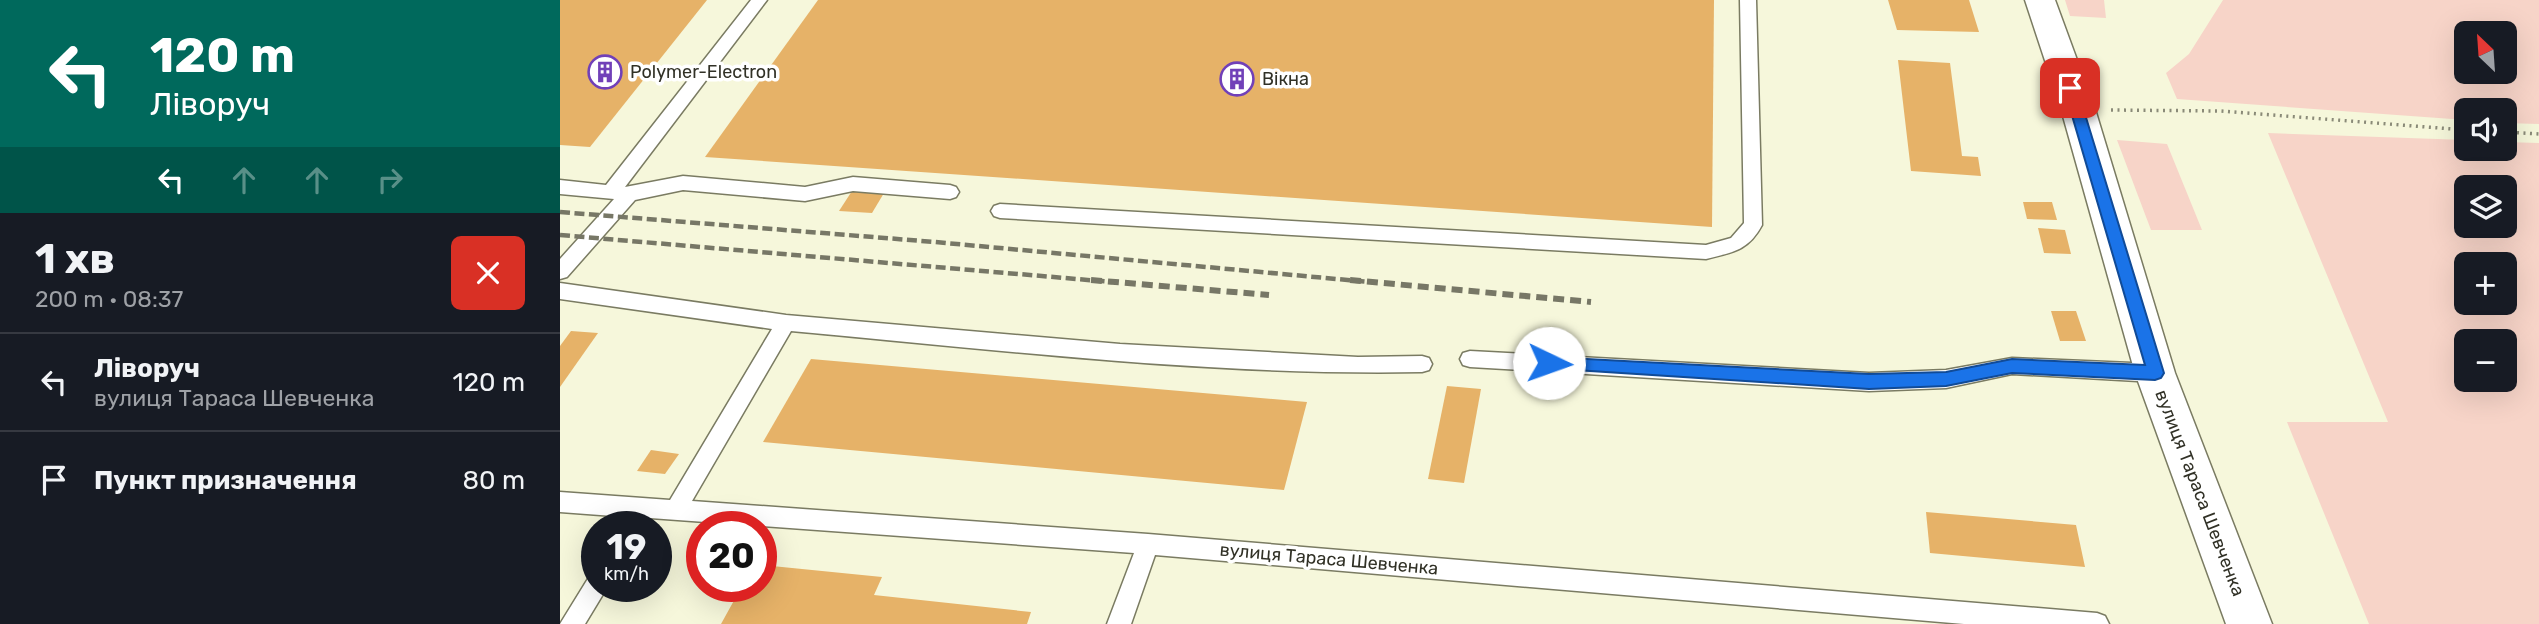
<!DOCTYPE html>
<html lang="uk">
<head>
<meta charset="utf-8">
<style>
	body { margin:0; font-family:Rubik,sans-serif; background:#242831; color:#f1f3f6; height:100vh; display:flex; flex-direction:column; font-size:26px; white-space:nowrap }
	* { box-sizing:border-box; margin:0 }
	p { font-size:23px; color:#9ea1a6 }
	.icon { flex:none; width:38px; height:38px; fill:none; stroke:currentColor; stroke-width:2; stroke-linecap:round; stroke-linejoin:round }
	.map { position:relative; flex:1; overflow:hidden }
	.drawer { display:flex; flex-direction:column; background:#171b24; width:560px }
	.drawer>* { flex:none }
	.banner { background:#00695c; color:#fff; overflow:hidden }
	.needle { width:46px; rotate:335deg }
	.controls { position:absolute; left:1894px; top:21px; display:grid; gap:14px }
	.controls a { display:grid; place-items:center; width:63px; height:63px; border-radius:10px; background:#171b24; box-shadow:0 7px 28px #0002; font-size:35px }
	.speed { position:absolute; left:21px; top:511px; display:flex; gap:14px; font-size:35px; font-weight:700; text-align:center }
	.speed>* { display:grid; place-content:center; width:91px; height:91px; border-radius:50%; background:#171b24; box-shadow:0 7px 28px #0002; line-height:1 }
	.speed small { font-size:18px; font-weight:400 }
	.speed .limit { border:10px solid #d22; background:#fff; color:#111 }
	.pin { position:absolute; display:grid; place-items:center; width:60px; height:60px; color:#fff; margin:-30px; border-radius:14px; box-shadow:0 4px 10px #0006 }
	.me { position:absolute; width:77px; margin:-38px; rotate:93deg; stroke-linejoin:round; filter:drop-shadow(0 0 5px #0008) }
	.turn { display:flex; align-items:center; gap:24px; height:147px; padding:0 35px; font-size:32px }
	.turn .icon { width:91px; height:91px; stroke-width:2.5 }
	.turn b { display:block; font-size:49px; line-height:60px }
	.lanes { display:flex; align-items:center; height:66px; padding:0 35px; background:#0003; justify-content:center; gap:35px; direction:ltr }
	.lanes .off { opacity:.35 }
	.round { display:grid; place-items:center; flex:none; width:74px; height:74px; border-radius:10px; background:#242831 }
	.headline { display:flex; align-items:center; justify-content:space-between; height:119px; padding:0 35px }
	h1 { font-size:42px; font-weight:700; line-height:52px }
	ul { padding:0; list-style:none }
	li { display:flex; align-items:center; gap:21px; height:98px; padding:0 35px; border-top:2px solid #363941 }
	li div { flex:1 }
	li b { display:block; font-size:26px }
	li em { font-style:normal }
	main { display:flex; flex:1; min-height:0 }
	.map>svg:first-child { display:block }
	.green { fill:#f7d4c8; fill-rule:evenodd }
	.building { fill:#e6b268 }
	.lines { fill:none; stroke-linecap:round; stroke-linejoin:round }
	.lane-casing { stroke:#7a7b62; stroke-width:3 }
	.street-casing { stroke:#7a7b62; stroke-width:3 }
	.path { stroke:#8a8a78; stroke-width:3.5; stroke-dasharray:2 4.5; stroke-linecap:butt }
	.lane { fill:#fff; fill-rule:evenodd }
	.street { fill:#fff; fill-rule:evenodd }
	.rail-far1 { stroke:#776; stroke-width:4.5; stroke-dasharray:10 4.5; stroke-linecap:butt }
	.rail { stroke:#776; stroke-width:6; stroke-dasharray:11 6; stroke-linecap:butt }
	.route { fill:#1a73e8; stroke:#114b97; stroke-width:2 }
	.labels { text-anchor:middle; stroke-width:7; stroke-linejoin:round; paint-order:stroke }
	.poi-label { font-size:18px; fill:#313126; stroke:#fff; text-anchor:start }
	.street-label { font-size:18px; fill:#313126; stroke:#fff }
</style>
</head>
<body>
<main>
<section class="drawer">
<div class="banner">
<div class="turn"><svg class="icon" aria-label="left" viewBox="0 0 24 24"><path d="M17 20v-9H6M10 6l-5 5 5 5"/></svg><div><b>120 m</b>Ліворуч</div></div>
<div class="lanes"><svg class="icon" aria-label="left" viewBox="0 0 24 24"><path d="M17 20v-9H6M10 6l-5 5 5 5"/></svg><svg class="icon off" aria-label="ahead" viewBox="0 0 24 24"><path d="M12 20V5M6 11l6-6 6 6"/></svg><svg class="icon off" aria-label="ahead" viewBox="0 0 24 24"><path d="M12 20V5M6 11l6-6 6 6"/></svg><svg class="icon off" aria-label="right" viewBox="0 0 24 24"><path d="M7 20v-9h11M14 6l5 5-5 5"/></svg></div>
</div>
<div class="headline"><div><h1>1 хв</h1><p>200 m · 08:37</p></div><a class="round" style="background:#d93025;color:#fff"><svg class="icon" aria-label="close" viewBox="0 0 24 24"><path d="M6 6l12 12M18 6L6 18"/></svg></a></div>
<ul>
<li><svg class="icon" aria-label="left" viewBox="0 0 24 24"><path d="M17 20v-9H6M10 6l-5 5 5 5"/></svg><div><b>Ліворуч</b><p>вулиця Тараса Шевченка</p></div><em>120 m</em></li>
<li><svg class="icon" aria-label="arrive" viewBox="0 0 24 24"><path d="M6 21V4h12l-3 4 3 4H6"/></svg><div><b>Пункт призначення</b></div><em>80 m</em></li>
</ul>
</section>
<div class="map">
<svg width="1979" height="624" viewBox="0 0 1979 624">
	<rect width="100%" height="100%" fill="#f6f7db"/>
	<g class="green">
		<path d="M 1505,0 L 1544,0 L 1546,18 L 1510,16 Z"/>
		<path d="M 1663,0 L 1979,0 L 1979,124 L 1944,123 L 1944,110 L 1906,110 L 1906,120 L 1617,99 L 1606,73 L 1629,54 ZM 1906,33 L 1944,33 L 1944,72 L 1906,72 Z"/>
		<path d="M 1708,133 L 1906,140 L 1906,149 L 1944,149 L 1944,142 L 1979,143 L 1979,624 L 1809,624 L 1727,422 L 1828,422 ZM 1906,187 L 1944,187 L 1944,226 L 1906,226 ZM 1906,264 L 1944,264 L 1944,303 L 1906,303 ZM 1906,341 L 1944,341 L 1944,380 L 1906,380 Z"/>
		<path d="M 1557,140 L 1607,144 L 1642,230 L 1591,230 Z"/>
	</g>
	<g class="building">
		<path d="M 0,0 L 147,0 L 30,147 L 0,145 Z"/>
		<path d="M 258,0 L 1154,0 L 1152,227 L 145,157 Z"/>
		<path d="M 1328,0 L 1409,0 L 1419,32 L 1337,30 Z"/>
		<path d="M 1338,60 L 1390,63 L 1402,156 L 1418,157 L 1421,176 L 1351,171 Z"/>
		<path d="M 292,191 L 324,193 L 312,213 L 279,211 Z"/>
		<path d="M 1463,202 L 1492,202 L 1497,220 L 1467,219 Z"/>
		<path d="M 1478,228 L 1505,230 L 1511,254 L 1484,253 Z"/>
		<path d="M 1491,311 L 1516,311 L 1526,341 L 1500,341 Z"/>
		<path d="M 11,331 L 38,333 L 0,387 L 0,346 Z"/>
		<path d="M 251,359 L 747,402 L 724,490 L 203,442 Z"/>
		<path d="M 887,386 L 921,389 L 904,483 L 868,479 Z"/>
		<path d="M 91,450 L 119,454 L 105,474 L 77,471 Z"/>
		<path d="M 1366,512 L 1516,525 L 1525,567 L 1370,553 Z"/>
		<path d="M 201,565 L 322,577 L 314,595 L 471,612 L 467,624 L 161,624 L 182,586 L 201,586 Z"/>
	</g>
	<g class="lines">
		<defs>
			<g id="lane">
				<path d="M 191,0 L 207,0 L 65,187 L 123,176 L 245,187 L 293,177 L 390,185 L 396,187 L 399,192 L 396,197 L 390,199 L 293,191 L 245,201 L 123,190 L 75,200 L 7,277 L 0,279 L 0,259 L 54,199 L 0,194 L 0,180 L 46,185 Z"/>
				<path d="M 1180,0 L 1196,0 L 1202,225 C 1188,251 1173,252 1146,259 L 440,218 L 434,216 L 431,211 L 434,206 L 440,204 L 1146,245 L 1171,238 L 1184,223 Z"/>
				<path d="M 0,283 L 226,315 L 560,344 L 798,357 L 862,356 L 869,358 L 872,364 L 869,370 L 862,372 C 652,376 440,350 231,331 L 132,501 L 588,534 L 1537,613 L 1545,616 L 1549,624 L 1404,624 L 595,555 L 571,624 L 547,624 L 574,553 L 90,518 L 85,527 L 62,527 L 67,517 L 0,512 L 0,492 L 110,500 L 212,329 L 0,299 Z"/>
				<path d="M 910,351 L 1309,373 L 1386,370 L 1452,358 L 1595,364 L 1602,367 L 1605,373 L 1602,379 L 1595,382 L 1452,374 L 1386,388 L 1309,391 L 910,367 L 903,365 L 900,359 L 903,353 Z"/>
				<path d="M 37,574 L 37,586 L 48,586 L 25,624 L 0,624 L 29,577 Z"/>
			</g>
			<path id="street" d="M 1465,0 L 1495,0 L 1535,109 L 1615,373 L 1712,624 L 1666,624 L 1575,373 L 1501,109 Z"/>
		</defs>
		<use href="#lane" class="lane-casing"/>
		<use href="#street" class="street-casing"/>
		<g class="path">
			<path d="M 1551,110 L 1660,111 L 1906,130"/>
			<path d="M 1944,132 L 1979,134"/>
		</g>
		<use href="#lane" class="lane"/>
		<use href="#street" class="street"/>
		<g class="rail-far1">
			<path d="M 0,212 L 375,242 L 809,282"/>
			<path d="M 0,235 L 552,282"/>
		</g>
		<g class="rail">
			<path d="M 531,280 L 709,295"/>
			<path d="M 790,280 L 1031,302"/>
		</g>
	</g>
	<path class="route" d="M 1510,83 L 1517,88 L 1604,373 L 1601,378 L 1595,380 L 1452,373 L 1386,386 L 1309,389 L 984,368 L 981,363 L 984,359 L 989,357 L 1309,374 L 1386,372 L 1452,359 L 1585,365 L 1504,88 Z"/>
	<defs>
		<symbol id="building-ring" viewBox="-11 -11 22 22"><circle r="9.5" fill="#fff" stroke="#7140b8" stroke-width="1.5"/><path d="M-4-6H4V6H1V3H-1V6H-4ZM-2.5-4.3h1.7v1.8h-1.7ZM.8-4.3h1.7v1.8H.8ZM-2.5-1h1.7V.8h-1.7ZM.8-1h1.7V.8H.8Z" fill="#7140b8"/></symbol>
	</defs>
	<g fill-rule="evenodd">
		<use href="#building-ring" x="26" y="53" width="38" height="38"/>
		<use href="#building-ring" x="658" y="60" width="38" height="38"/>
	</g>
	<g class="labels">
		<g class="poi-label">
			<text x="70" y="78">Polymer-Electron</text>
			<text x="702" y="85">Вікна</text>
		</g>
		<g class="street-label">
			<text transform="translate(1640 493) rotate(69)" y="6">вулиця Тараса Шевченка</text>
			<text transform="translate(769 559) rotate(5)" y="6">вулиця Тараса Шевченка</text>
		</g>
	</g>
</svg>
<div class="controls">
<a><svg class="needle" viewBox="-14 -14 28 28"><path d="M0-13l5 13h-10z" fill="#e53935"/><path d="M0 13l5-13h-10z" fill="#9ea1a6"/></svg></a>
<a><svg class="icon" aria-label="sound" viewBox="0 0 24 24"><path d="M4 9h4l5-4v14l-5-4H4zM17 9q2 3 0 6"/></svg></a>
<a><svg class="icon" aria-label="layers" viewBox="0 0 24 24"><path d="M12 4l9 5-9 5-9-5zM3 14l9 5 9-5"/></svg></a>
<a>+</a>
<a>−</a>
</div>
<div class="speed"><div>19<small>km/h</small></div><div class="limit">20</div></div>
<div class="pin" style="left:1510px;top:88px;background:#d93025"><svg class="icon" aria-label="arrive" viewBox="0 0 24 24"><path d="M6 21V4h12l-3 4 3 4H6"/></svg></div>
<svg class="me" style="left:989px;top:363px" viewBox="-20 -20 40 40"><circle r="19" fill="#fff"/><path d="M0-13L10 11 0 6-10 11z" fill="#1a73e8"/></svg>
</div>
</main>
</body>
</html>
